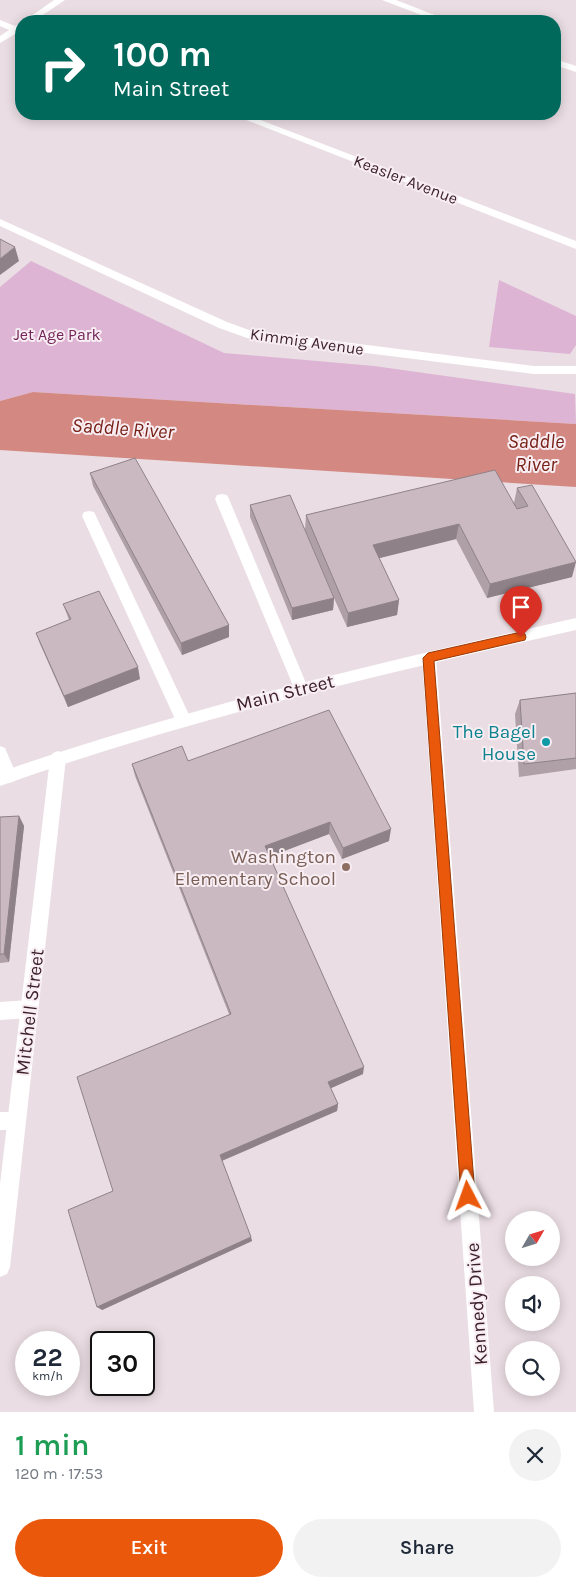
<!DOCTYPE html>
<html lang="en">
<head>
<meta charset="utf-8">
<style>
	body { margin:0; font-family:Karla,sans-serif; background:#f2f2f3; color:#1f2937; height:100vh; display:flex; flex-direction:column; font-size:19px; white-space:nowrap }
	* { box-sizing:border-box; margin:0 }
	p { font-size:16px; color:#747a83 }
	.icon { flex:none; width:28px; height:28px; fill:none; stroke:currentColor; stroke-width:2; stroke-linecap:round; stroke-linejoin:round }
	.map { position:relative; height:1412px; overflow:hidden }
	.drawer { display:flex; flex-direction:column; background:#fff; flex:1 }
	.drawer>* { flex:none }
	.top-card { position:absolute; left:15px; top:15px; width:546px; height:105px; border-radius:20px; box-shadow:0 2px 12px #0003; background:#00695c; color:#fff; overflow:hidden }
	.needle { width:32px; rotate:51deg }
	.buttons { position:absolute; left:505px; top:1211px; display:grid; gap:10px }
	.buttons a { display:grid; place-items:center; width:55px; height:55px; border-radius:50%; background:#fff; box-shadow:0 2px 12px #0003; font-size:25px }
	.speed { position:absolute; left:15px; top:1331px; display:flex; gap:10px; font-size:25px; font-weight:700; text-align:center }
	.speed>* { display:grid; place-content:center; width:65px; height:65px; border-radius:50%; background:#fff; box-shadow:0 2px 12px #0003; line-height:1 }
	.speed small { font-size:12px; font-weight:400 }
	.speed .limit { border:2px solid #111; border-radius:8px; background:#fff; color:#111 }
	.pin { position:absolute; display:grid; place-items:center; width:42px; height:42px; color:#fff; margin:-51px -21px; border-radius:50% 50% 50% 0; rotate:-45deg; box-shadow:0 0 5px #0007 }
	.pin .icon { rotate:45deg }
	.me { position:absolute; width:55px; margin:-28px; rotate:356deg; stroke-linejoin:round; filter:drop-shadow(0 0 4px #0008) }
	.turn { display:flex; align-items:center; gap:18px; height:105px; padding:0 15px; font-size:22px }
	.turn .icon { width:65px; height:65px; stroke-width:2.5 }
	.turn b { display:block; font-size:35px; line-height:42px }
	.round { display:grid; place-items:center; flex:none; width:52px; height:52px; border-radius:26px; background:#f2f2f3 }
	.headline { display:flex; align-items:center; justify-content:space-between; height:85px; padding:0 15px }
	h1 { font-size:30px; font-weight:600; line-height:38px; color:#1e9e55 }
	.button { display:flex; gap:10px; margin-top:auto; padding:10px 15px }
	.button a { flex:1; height:58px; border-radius:30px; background:#ea580c; color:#fff; font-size:20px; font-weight:600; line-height:58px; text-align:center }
	.button a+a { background:#f2f2f3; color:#1f2937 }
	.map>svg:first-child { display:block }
	.green { fill:#ddb4d4 }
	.water { fill:#d38981 }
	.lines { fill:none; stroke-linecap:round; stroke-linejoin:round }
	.lane { fill:#fff; fill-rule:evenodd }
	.street { fill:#fff; fill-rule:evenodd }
	.secondary { fill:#fff; fill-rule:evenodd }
	.wall { fill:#af9fa7 }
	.shaded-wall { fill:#8e8288 }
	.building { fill:#cbb9c2; stroke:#8e8288 }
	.route { fill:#ea580c; stroke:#983908 }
	.culture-dot { fill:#0f9aa8; stroke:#f7edf2; stroke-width:2 }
	.education-dot { fill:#8d6e63; stroke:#f7edf2; stroke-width:2 }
	.labels { text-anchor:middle; stroke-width:4; stroke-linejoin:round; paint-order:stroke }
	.far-street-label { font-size:16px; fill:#3a1e27; stroke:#f7edf2 }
	.far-park-label { font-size:16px; fill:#722659; stroke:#f7edf2 }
	.street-label { font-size:19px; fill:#3a1e27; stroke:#f7edf2 }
	.culture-label { font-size:19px; fill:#0d838f; stroke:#f7edf2; text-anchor:end }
	.education-label { font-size:19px; fill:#785e54; stroke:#f7edf2; text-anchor:end }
	.water-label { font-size:20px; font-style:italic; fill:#782116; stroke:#f7edf2 }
</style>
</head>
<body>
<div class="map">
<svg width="576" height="1412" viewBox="0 0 576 1412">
	<rect width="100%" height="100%" fill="#eadde3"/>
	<g class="green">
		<path d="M 31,261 L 224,353 L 374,366 L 575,394 L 576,424 L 33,392 L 0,401 L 0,287 Z"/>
		<path d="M 499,280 L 576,316 L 576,345 L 570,354 L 489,347 Z"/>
	</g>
	<path class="water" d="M 33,392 L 576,424 L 576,487 L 0,450 L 0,401 Z"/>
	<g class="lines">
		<g class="lane">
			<path d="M 222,494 L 227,495 L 229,499 L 308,688 L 306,692 L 301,694 L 296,692 L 294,688 L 215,499 L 217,495 Z"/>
			<path d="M 89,511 L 94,512 L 96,516 L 191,719 L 188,724 L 183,725 L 178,724 L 175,719 L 82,516 L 84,512 Z"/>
			<path d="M 0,746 L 5,748 L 17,776 L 15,781 L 9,783 L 3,781 L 0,773 Z"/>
			<path d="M 29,1000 L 35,1003 L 38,1009 L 35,1015 L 29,1018 L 0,1020 L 0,1002 Z"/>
			<path d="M 0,1112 L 17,1112 L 24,1114 L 26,1121 L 24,1128 L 17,1130 L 0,1130 Z"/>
		</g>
		<g class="street">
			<path d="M 54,0 L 65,0 L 34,21 L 24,21 Z"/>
			<path d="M 382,0 L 396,0 L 450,21 L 437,21 Z"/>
			<path d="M 0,20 L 15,26 L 21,23 L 21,34 L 17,33 L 0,43 L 0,36 L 9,30 L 0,26 Z"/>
			<path d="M 555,59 L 576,66 L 576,72 L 555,65 Z"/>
			<path d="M 231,114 L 245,114 L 576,241 L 576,249 Z"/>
			<path d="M 0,219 L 227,322 L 249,330 L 534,366 L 576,366 L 576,374 L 534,374 L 247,338 L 219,328 L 0,226 Z"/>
			<path d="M 429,652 L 434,654 L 436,658 L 494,1412 L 474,1412 L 422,658 L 424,654 Z"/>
			<path d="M 58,751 L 63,753 L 66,758 L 10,1267 L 7,1274 L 0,1277 L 0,1184 L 50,758 L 53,753 Z"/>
		</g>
		<path class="secondary" d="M 576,618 L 576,630 C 381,674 188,719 0,786 L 0,772 C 188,707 382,662 576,618 Z"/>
	</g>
	<g class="wall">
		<path d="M 90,473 L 229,625 L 229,637 L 182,655 L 93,486 Z"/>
		<path d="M 517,488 L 572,577 L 487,598 L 456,539 L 379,558 L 399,600 L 397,615 L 347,627 L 334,598 L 333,610 L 292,620 L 250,517 L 250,505 L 333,595 L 305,530 L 306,515 L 514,503 Z"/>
		<path d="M 63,604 L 140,679 L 68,707 L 40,644 L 36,633 L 69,620 Z"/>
		<path d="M 576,693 L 576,769 L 519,777 L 515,714 L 520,700 Z"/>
		<path d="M 188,761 L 389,841 L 342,859 L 329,834 L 270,856 L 363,1074 L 330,1088 L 338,1104 L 337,1111 L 222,1161 L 252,1241 L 102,1310 L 113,1191 L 229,1014 L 135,776 L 132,764 Z"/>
		<path d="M 19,816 L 24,826 L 9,962 L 0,963 L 0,817 Z"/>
	</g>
	<g class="shaded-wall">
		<path d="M 15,247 L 19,261 L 0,275 L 0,259 Z"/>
		<path d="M 459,524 L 456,539 L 372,560 L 373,545 Z"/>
		<path d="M 576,562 L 572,577 L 487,598 L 490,584 Z"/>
		<path d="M 334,598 L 333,610 L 292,620 L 292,608 Z"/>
		<path d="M 399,600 L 397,615 L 347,627 L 348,613 Z"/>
		<path d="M 229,625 L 229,637 L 182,655 L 181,643 Z"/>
		<path d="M 138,667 L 140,679 L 68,707 L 64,696 Z"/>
		<path d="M 19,816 L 24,826 L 9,962 L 4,954 Z"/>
		<path d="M 330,822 L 329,834 L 266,858 L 265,846 Z"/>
		<path d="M 391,829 L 389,841 L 342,859 L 343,848 Z"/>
		<path d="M 364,1067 L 363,1074 L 327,1090 L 328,1082 Z"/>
		<path d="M 338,1104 L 337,1111 L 221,1161 L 220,1155 Z"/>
		<path d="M 251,1237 L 252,1241 L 102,1310 L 97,1307 Z"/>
	</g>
	<g class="building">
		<path d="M 0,239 L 15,247 L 0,259 Z"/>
		<path d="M 135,458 L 229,625 L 181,643 L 90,473 Z"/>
		<path d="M 495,470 L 517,509 L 528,506 L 517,488 L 532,485 L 576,562 L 490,584 L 459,524 L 373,545 L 399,600 L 348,613 L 306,515 Z"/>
		<path d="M 290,495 L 334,598 L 292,608 L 250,505 Z"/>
		<path d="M 99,591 L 138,667 L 64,696 L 36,633 L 71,619 L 63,604 Z"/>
		<path d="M 576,693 L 576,758 L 524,764 L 520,700 Z"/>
		<path d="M 329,710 L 391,829 L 343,848 L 330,822 L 265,846 L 364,1067 L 328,1082 L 338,1104 L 220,1155 L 251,1237 L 97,1307 L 68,1210 L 113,1191 L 77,1077 L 231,1014 L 132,764 L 182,746 L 188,761 Z"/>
		<path d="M 19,816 L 4,954 L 0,954 L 0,817 Z"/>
	</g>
	<path class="route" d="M 521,632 L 525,634 L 526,637 L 525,640 L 434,661 L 475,1196 L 473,1201 L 468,1203 L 463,1201 L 461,1196 L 423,658 L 428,653 Z"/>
	<circle class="culture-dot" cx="546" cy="742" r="5"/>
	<circle class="education-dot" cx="346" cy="867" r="5"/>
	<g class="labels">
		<g class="far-street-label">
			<text transform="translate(406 179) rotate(21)" y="6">Keasler Avenue</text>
			<text transform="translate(307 341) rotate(8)" y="6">Kimmig Avenue</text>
		</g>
		<g class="far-park-label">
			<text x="57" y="340">Jet Age Park</text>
		</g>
		<g class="street-label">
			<text transform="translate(285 692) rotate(-14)" y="7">Main Street</text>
			<text transform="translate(29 1012) rotate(-83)" y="7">Mitchell Street</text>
			<text transform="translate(476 1304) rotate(-94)" y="7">Kennedy Drive</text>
		</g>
		<g class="culture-label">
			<text x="536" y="738">The Bagel<tspan x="536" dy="22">House</tspan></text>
		</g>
		<g class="education-label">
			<text x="336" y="863">Washington<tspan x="336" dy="22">Elementary School</tspan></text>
		</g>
		<g class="water-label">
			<text transform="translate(123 428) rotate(4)" y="7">Saddle River</text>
			<text x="536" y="448">Saddle<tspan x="536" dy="23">River</tspan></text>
		</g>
	</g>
</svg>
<div class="buttons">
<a><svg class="needle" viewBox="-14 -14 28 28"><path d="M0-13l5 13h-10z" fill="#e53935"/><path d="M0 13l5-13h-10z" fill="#747a83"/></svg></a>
<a><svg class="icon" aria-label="sound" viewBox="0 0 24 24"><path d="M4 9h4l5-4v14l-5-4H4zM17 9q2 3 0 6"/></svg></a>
<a><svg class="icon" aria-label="search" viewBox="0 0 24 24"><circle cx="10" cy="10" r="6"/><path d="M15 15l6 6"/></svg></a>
</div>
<div class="speed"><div>22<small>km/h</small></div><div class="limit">30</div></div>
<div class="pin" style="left:521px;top:637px;background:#d93025"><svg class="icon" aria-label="arrive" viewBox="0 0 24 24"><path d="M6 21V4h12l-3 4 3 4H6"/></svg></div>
<svg class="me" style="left:468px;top:1196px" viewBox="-20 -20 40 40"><path d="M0-17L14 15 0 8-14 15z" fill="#ea580c" stroke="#fff" stroke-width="4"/></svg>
<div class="top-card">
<div class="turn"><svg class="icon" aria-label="right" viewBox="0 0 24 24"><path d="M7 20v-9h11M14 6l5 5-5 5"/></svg><div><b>100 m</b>Main Street</div></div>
</div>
</div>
<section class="drawer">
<div class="headline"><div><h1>1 min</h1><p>120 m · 17:53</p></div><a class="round"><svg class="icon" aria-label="close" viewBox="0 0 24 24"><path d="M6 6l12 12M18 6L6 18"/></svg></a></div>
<div class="button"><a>Exit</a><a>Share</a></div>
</section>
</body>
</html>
